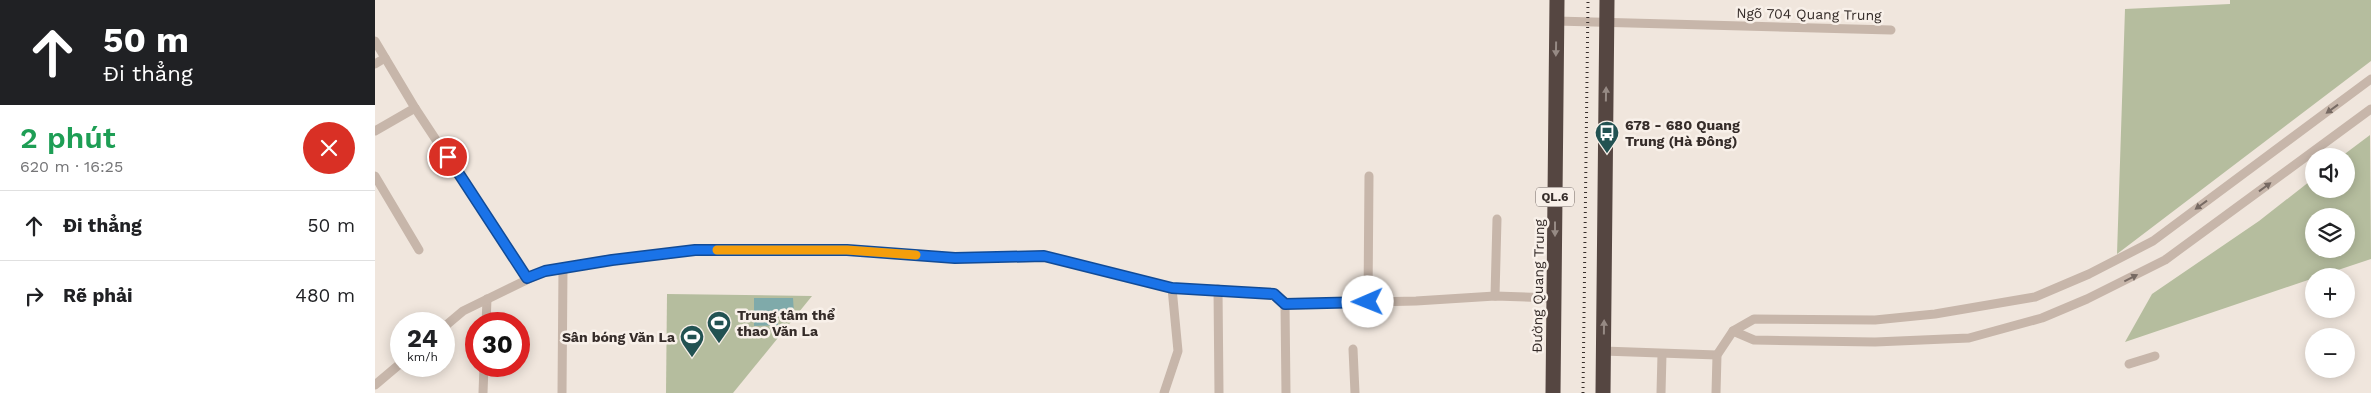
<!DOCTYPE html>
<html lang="vi">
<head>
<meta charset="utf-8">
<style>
	body { margin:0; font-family:"Work Sans",sans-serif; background:#f2f2f2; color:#202124; height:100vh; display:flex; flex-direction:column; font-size:19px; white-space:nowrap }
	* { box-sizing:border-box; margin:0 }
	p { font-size:16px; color:#757577 }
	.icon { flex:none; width:28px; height:28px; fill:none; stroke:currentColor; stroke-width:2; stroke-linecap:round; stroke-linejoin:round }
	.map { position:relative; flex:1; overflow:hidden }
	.panel { display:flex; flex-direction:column; background:#fff; width:375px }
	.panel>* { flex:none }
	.guide { background:#202124; color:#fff; overflow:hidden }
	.buttons { position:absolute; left:1930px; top:148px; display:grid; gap:10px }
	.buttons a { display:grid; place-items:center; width:50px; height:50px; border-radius:50%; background:#fff; box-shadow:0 2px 12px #0003; font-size:25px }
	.speed { position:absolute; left:15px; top:312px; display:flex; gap:10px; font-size:25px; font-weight:700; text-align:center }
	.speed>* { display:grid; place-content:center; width:65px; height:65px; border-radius:50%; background:#fff; box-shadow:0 2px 12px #0003; line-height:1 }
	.speed small { font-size:12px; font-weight:400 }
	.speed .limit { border:8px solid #d22; background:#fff; color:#111 }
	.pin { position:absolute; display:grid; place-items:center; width:42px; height:42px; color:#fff; margin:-21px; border:2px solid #fff; border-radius:50%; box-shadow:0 1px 5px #0007 }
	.me { position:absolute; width:55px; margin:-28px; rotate:269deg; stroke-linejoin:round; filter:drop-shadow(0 0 4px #0008) }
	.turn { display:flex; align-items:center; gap:18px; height:105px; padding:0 20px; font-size:22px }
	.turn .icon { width:65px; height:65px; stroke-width:2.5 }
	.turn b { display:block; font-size:35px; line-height:42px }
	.round { display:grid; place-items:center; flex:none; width:52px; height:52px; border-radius:26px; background:#f2f2f2 }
	.summary { display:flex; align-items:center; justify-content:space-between; height:85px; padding:0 20px }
	h1 { font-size:30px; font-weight:600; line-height:38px; color:#1e9e55 }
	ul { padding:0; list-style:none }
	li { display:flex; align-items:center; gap:15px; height:70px; padding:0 20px; border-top:1px solid #e0e0e0 }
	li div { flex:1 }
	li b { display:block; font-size:19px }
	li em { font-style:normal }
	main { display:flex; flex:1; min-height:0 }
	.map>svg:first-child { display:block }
	.green { fill:#b5bd9e; fill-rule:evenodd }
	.water { fill:#7faaaa }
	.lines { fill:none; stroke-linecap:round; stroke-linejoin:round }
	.street { stroke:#c7b6aa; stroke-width:9 }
	.highway { stroke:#554641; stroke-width:15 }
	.rail { stroke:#352c29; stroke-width:3; stroke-dasharray:1 4; stroke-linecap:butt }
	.oneway { fill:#968a84 }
	.oneway2 { fill:#776a63 }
	.route-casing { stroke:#114b97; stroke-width:12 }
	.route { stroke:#1a73e8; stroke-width:9 }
	.slow { stroke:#f59e0b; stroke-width:9 }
	.labels { text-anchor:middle; stroke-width:5; stroke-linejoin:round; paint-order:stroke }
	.shield { fill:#f8f0e9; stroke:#706763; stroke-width:1 }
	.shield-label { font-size:12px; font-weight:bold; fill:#352c29 }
	.street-label { font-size:14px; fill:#352c29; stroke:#f8f0e9 }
	.poi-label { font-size:14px; font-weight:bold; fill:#352c29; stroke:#f8f0e9; text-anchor:start }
</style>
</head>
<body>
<main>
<section class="panel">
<div class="guide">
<div class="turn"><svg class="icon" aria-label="ahead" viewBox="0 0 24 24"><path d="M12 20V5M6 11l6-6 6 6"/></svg><div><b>50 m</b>Đi thẳng</div></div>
</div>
<div class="summary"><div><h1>2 phút</h1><p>620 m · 16:25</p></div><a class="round" style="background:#d93025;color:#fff"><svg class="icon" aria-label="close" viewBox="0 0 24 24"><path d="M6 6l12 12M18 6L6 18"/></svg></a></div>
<ul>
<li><svg class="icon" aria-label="ahead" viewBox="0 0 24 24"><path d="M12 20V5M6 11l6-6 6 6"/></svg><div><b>Đi thẳng</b></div><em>50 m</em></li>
<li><svg class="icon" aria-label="right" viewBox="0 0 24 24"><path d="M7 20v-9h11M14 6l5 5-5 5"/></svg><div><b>Rẽ phải</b></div><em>480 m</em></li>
</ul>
</section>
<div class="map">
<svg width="1996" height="393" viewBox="0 0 1996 393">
	<rect width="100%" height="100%" fill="#f0e6dd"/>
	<g class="green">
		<path d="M 1855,0 L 1996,0 L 1996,61 L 1742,254 L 1750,9 L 1855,4 Z"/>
		<path d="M 1995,135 L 1996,259 L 1945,276 L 1939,276 L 1939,278 L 1750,342 L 1777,294 L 1884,221 L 1939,178 L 1939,189 L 1971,189 L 1971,156 L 1967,156 ZM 1971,216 L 1971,249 L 1939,249 L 1939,216 Z"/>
		<path d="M 292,294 L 437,296 L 358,393 L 291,393 Z"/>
	</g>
	<path class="water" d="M 379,298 L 418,298 L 419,314 L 403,314 L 403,325 L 379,326 Z"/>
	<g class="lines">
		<g class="street">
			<path d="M 1181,21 L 1516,30"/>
			<path d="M 0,41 L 40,108 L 152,278"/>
			<path d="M 0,64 L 10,58"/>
			<path d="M 0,131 L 40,108"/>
			<path d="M 0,176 L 44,250"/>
			<path d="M 843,289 L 844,393"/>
			<path d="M 1120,296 L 1122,219"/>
			<path d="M 993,302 L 994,176"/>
			<path d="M 910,304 L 1041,301 L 1120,296 L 1179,298"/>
			<path d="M 910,304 L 911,393"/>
			<path d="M 111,324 L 112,299"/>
			<path d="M 69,327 L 88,311 L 170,271 L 237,260 L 320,250 L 472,250 L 580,258 L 669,256 L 797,288 L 899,294 L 910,304"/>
			<path d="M 1358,331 L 1379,340 L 1500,342 L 1594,338 L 1667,318 L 1712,299 L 1790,260 L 1996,109"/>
			<path d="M 978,349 L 980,393"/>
			<path d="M 1228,351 L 1342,355"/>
			<path d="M 1754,364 L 1780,356"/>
			<path d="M 0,385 L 26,363"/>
			<path d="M 108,393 L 109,366"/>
			<path d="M 187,393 L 188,268"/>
			<path d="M 789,393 L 803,351 L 797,288"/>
			<path d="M 1286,393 L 1287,354"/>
			<path d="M 1341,393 L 1342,355 L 1358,331 L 1379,319 L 1500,320 L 1560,314 L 1660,297 L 1714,274 L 1778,241 L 1996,79"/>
		</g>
		<g class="highway">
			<path d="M 1178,393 L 1182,0"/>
			<path d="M 1228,393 L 1232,0"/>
		</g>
		<path class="rail" d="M 1208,393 L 1213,0"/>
	</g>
	<defs><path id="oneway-solid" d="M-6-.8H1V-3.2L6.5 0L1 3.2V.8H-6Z" transform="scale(1.25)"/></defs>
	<g class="oneway">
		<use href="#oneway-solid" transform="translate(1181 49) rotate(91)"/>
		<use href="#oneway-solid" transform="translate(1231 94) rotate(-89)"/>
		<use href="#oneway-solid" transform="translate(1180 229) rotate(90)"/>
		<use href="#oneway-solid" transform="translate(1229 327) rotate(-89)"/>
	</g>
	<g class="oneway2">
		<use href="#oneway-solid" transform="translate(1957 109) rotate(144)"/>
		<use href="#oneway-solid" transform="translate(1890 187) rotate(-36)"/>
		<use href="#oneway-solid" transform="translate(1826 205) rotate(144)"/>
		<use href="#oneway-solid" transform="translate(1756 278) rotate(-27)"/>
	</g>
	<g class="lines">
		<defs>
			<path id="route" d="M 73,157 L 152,278 L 170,271 L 237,260 L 320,250 L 472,250 L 580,258 L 669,256 L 797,288 L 899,294 L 910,304 L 993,302"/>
		</defs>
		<use href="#route" class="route-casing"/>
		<use href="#route" class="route"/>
		<path class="slow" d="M 342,250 L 472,250 L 541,255"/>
	</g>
	<defs>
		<symbol id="bus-pin" viewBox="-11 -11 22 30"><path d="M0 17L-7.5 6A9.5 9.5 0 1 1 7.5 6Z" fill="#225252" stroke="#f8f0e9"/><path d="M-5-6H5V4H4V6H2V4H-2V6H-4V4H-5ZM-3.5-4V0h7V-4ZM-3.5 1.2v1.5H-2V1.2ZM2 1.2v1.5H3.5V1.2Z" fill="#fff"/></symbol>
		<symbol id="stadium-pin" viewBox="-11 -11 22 30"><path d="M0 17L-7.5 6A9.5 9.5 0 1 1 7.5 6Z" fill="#225252" stroke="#f8f0e9"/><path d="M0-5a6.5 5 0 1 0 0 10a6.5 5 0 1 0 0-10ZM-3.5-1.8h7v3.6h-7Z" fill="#fff"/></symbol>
	</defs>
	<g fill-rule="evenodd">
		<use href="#bus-pin" x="1218" y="119" width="28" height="38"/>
		<use href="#stadium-pin" x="330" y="309" width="28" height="38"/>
		<use href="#stadium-pin" x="303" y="323" width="28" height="38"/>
	</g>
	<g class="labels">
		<rect class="shield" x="1161" y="187.5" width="38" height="19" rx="4"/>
		<g class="shield-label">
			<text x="1180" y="201">QL.6</text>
		</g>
		<g class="street-label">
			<text transform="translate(1434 14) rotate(1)" y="5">Ngõ 704 Quang Trung</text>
			<text transform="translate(1163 286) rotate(-89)" y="5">Đường Quang Trung</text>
		</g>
		<g class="poi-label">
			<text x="1250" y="130">678 - 680 Quang<tspan x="1250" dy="16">Trung (Hà Đông)</tspan></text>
			<text x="362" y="320">Trung tâm thể<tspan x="362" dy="16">thao Văn La</tspan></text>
			<text x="300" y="342" text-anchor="end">Sân bóng Văn La</text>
		</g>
	</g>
</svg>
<div class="buttons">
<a><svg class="icon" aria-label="sound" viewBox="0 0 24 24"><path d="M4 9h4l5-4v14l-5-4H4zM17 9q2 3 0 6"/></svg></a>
<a><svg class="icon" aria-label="layers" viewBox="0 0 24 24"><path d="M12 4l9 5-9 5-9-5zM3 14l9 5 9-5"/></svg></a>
<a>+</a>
<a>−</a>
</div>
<div class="speed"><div>24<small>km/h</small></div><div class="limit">30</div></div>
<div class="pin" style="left:73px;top:157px;background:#d93025"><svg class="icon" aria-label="arrive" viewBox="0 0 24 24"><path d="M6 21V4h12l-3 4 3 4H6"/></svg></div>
<svg class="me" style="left:993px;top:302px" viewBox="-20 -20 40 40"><circle r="19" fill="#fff"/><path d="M0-13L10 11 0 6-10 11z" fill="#1a73e8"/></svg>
</div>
</main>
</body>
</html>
